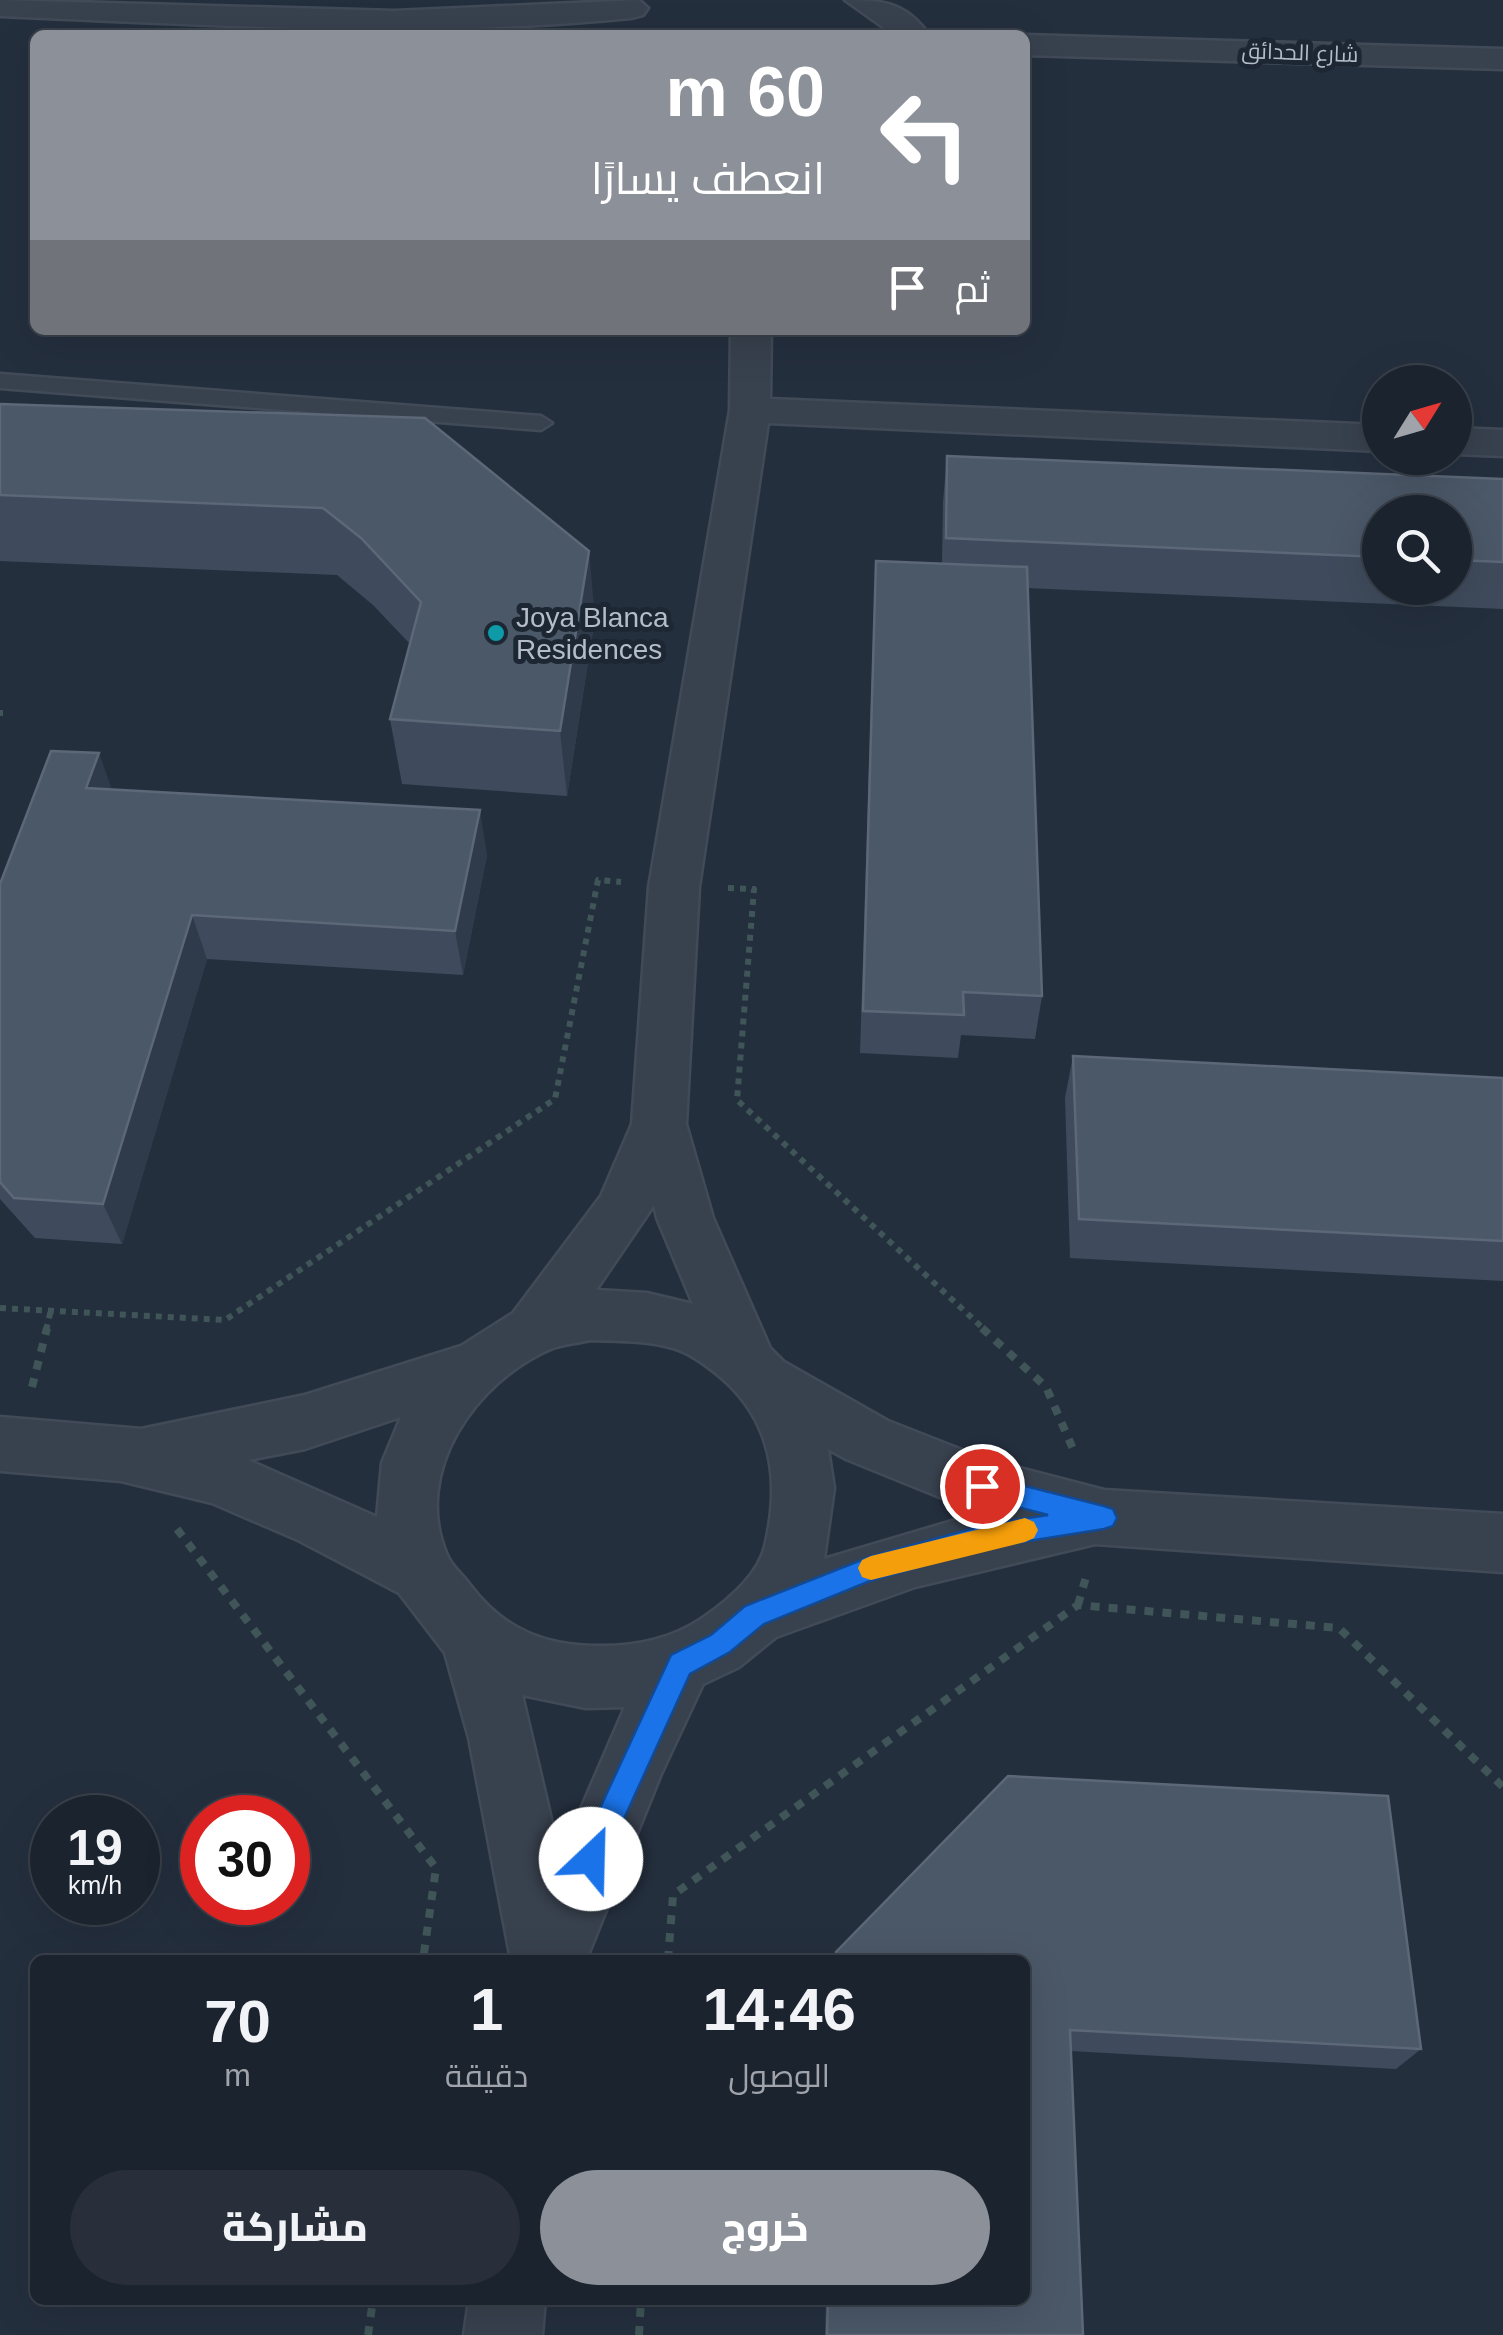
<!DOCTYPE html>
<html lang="ar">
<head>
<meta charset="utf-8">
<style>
	body { margin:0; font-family:Arial,Cairo,sans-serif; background:#282f3a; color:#f1f3f6; direction:rtl; height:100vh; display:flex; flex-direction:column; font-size:38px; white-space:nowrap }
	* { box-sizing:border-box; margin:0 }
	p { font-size:32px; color:#a0a4aa }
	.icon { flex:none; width:55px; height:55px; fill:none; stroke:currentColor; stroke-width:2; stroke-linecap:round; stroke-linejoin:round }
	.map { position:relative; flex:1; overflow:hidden; direction:ltr }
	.details { position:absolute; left:30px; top:1955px; width:1000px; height:350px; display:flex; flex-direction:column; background:#1b232e; border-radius:15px; box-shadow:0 10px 40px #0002,0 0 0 2px #39404a; direction:rtl }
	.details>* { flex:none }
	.banner { position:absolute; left:30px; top:30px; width:1000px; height:305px; border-radius:15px; box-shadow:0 10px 40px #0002,0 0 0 2px #39404a; direction:rtl; background:#8c9099; color:#fff; overflow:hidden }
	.needle { width:65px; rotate:53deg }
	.tools { position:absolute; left:1362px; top:365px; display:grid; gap:20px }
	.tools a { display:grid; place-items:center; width:110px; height:110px; border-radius:50%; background:#1b232e; box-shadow:0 10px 40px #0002,0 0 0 2px #39404a; font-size:50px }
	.speed { position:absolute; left:30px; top:1795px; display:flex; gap:20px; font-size:50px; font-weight:700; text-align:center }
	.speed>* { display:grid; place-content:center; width:130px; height:130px; border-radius:50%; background:#1b232e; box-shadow:0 10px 40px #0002,0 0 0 2px #39404a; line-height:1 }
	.speed small { font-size:25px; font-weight:400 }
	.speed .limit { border:15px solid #d22; background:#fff; color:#111 }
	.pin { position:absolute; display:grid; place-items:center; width:85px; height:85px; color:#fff; margin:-42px; border:5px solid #fff; border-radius:50%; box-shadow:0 2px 10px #0007 }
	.me { position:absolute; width:110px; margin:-55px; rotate:24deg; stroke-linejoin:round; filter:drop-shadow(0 0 8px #0008) }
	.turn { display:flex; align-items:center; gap:35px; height:210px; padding:0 40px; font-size:45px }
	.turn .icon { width:130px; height:130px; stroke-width:2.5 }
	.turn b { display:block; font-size:70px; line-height:85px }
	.then { display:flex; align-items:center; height:95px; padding:0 40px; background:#0003; gap:20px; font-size:38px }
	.eta { display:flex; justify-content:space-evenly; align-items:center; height:170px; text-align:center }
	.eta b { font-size:60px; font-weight:800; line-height:70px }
	.button { display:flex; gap:20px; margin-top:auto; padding:20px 40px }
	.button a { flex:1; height:115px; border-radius:60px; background:#8c9099; color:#fff; font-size:40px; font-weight:800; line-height:115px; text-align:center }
	.button a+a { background:#282f3a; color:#f1f3f6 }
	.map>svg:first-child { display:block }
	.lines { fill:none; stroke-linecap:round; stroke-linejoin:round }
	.service-casing { stroke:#414a57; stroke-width:5 }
	.minor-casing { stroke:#414a57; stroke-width:5 }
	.tertiary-casing { stroke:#414a57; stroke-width:5 }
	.path-far1 { stroke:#3f5557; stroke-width:6; stroke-dasharray:6 6; stroke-linecap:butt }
	.path { stroke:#3f5557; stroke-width:8; stroke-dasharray:9 9; stroke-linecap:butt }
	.service { fill:#38414e; fill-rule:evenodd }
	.minor { fill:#38414e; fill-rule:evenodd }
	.tertiary { fill:#38414e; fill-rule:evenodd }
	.wall { fill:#3f4b5c; fill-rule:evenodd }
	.shaded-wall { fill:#2f3b4b }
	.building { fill:#4b5868; stroke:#5c6777; stroke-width:2.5 }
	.route { fill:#1a73e8; stroke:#114b97; stroke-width:2.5 }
	.slow { fill:#f59e0b }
	.culture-dot { fill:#0f9aa8; stroke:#1d2633; stroke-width:4 }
	.labels { text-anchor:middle; stroke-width:10; stroke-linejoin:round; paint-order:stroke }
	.far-street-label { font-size:22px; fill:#b4bcc9; stroke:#1d2633 }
	.poi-label { font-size:28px; fill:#b4bcc9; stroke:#1d2633; text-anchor:start }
</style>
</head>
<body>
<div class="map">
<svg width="1503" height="2335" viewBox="0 0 1503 2335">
	<rect width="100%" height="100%" fill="#242f3e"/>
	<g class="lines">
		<defs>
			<path id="service" d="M 0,374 L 541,416 L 552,423 L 541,430 L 0,388 Z"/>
			<g id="minor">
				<path d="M 731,330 L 771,330 L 770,399 L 1380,425 L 1380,451 L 768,423 L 699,887 L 686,1124 L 713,1218 L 770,1348 L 784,1362 L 888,1421 L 985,1459 L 1104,1490 L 1503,1514 L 1503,1572 L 1095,1544 L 915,1587 L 776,1637 L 739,1667 L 703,1684 L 661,1774 L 586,1960 L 511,1960 L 469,1738 L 445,1653 L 399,1593 L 298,1540 L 212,1503 L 121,1481 L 0,1471 L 0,1417 L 141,1429 L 305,1395 L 461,1346 L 513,1313 L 601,1196 L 632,1124 L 649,887 L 730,410 ZM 654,1205 L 657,1218 L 693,1304 L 647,1293 L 596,1290 ZM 590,1340 C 617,1341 646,1340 673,1348 C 691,1353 709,1367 724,1380 C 773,1424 780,1484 765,1546 C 758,1576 726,1602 701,1619 C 671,1639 636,1646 601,1646 C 545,1647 503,1629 470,1585 C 463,1575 452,1567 447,1555 C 411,1472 476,1380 553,1348 C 564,1344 578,1343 590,1340 ZM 401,1417 L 382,1463 L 377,1517 L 248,1460 L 305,1449 ZM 828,1449 L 846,1459 L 979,1513 L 824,1559 L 834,1488 ZM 522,1695 L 586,1708 L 625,1707 L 560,1857 Z"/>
				<path d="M 1455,428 L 1503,430 L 1503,456 L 1455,454 Z"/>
				<path d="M 469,2300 L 545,2300 L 542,2335 L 464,2335 Z"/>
			</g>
			<g id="tertiary">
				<path d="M 0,0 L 395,11 L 639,0 L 648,8 L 643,15 L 631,18 C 420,39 211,25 0,16 Z"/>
				<path d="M 845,0 C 881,0 906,2 929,35 L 894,35 Z"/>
				<path d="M 1024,35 L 1025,35 L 1503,49 L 1503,69 L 1025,55 Z"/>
			</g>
		</defs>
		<use href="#service" class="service-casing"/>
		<use href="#minor" class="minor-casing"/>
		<use href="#tertiary" class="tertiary-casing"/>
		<g class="path-far1">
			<path d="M 0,710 L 0,720"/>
			<path d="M 728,888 L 754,889 L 737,1100 L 985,1330"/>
			<path d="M 0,1308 L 225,1320 L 555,1099 L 598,880 L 621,882"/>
			<path d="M 46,1330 L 51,1310"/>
		</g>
		<g class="path">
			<path d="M 982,1328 L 1046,1387 L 1073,1449"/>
			<path d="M 32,1387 L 47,1328"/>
			<path d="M 177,1529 L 436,1868 L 423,1960"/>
			<path d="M 1078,1605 L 1086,1577"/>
			<path d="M 668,1960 L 673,1895 L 1078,1605 L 1339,1628 L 1503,1787"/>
			<path d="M 368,2335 L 373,2300"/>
			<path d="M 639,2335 L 641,2300"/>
		</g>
		<use href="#service" class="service"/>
		<use href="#minor" class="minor"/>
		<use href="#tertiary" class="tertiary"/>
	</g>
	<g class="wall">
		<path d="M 0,404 L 425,418 L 595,618 L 567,796 L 402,784 L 390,719 L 410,644 L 373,605 L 337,575 L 0,561 Z"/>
		<path d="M 947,456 L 1503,479 L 1503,609 L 1027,588 L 1042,996 L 1035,1039 L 961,1035 L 958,1058 L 860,1053 L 874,607 L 876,561 L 942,564 L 943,502 ZM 1380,512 L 1455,512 L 1455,588 L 1380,588 Z"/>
		<path d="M 111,789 L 487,855 L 463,975 L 207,959 L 122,1244 L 35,1238 L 0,1199 L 0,884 Z"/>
		<path d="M 1073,1056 L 1503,1078 L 1503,1281 L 1070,1258 L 1065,1098 Z"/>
		<path d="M 1008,1776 L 1388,1796 L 1421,2049 L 1396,2069 L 1071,2051 L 1083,2335 L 825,2335 L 826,2300 L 1025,2300 L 1025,1960 L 835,1960 L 836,1952 Z"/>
	</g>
	<g class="shaded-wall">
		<path d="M 589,551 L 595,618 L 567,796 L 560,731 Z"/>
		<path d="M 99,753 L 115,798 L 86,788 Z"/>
		<path d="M 480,810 L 487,855 L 463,975 L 455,931 Z"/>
		<path d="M 192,915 L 207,959 L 122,1244 L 103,1204 Z"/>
	</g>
	<g class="building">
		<path d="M 0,404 L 425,418 L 589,551 L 560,731 L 390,719 L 421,602 L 361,538 L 323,508 L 0,495 Z"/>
		<path d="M 947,456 L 1503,479 L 1503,562 L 1455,560 L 1455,512 L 1380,512 L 1380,557 L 946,538 Z"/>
		<path d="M 876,561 L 1027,567 L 1042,996 L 963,992 L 964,1015 L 863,1011 Z"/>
		<path d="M 51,751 L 99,753 L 86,788 L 480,810 L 455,931 L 192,915 L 103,1204 L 14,1198 L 0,1182 L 0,884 Z"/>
		<path d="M 1073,1056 L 1503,1078 L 1503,1241 L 1079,1219 Z"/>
		<path d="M 1008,1776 L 1388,1796 L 1421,2049 L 1070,2030 L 1083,2335 L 827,2335 L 828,2300 L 1025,2300 L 1025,1960 L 836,1960 L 836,1952 Z"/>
	</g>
	<path class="route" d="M 982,1475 L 1104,1506 L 1113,1509 L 1117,1518 L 1113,1526 L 1104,1529 L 985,1548 L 870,1581 L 764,1624 L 730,1652 L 690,1674 L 601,1869 L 591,1873 L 581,1869 L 577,1859 L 581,1849 L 671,1655 L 711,1635 L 745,1606 L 869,1557 L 985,1525 L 1048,1515 L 973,1495 L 969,1486 L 973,1478 Z"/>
	<path class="slow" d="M 1025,1518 L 1034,1522 L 1038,1530 L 1034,1538 L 1025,1542 L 871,1580 L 862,1577 L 858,1568 L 862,1560 L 871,1556 Z"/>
	<circle class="culture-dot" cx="496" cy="633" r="10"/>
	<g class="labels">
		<g class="far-street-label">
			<text transform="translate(1300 52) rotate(2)" y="8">شارع الحدائق</text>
		</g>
		<g class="poi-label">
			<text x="516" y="627">Joya Blanca<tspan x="516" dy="32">Residences</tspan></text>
		</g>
	</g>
</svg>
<div class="tools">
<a><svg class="needle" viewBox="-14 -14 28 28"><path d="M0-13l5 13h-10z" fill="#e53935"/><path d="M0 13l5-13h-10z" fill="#a0a4aa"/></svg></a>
<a><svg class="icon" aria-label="search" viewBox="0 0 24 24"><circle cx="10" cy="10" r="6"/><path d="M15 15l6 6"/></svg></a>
</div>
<div class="speed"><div>19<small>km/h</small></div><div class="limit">30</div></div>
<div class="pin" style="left:982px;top:1486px;background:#d93025"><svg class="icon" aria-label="arrive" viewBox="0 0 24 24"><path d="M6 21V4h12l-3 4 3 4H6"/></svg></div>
<svg class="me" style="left:591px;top:1859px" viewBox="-20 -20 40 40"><circle r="19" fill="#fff"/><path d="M0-13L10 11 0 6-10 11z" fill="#1a73e8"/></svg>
<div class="banner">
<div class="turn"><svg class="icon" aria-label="left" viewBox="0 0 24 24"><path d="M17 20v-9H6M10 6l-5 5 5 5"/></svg><div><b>60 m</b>انعطف يسارًا</div></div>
<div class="then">ثم<svg class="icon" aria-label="arrive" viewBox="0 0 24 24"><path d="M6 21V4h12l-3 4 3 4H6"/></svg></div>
</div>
<section class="details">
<div class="eta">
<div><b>14:46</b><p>الوصول</p></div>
<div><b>1</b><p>دقيقة</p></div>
<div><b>70</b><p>m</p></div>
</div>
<div class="button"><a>خروج</a><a>مشاركة</a></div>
</section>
</div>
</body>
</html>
